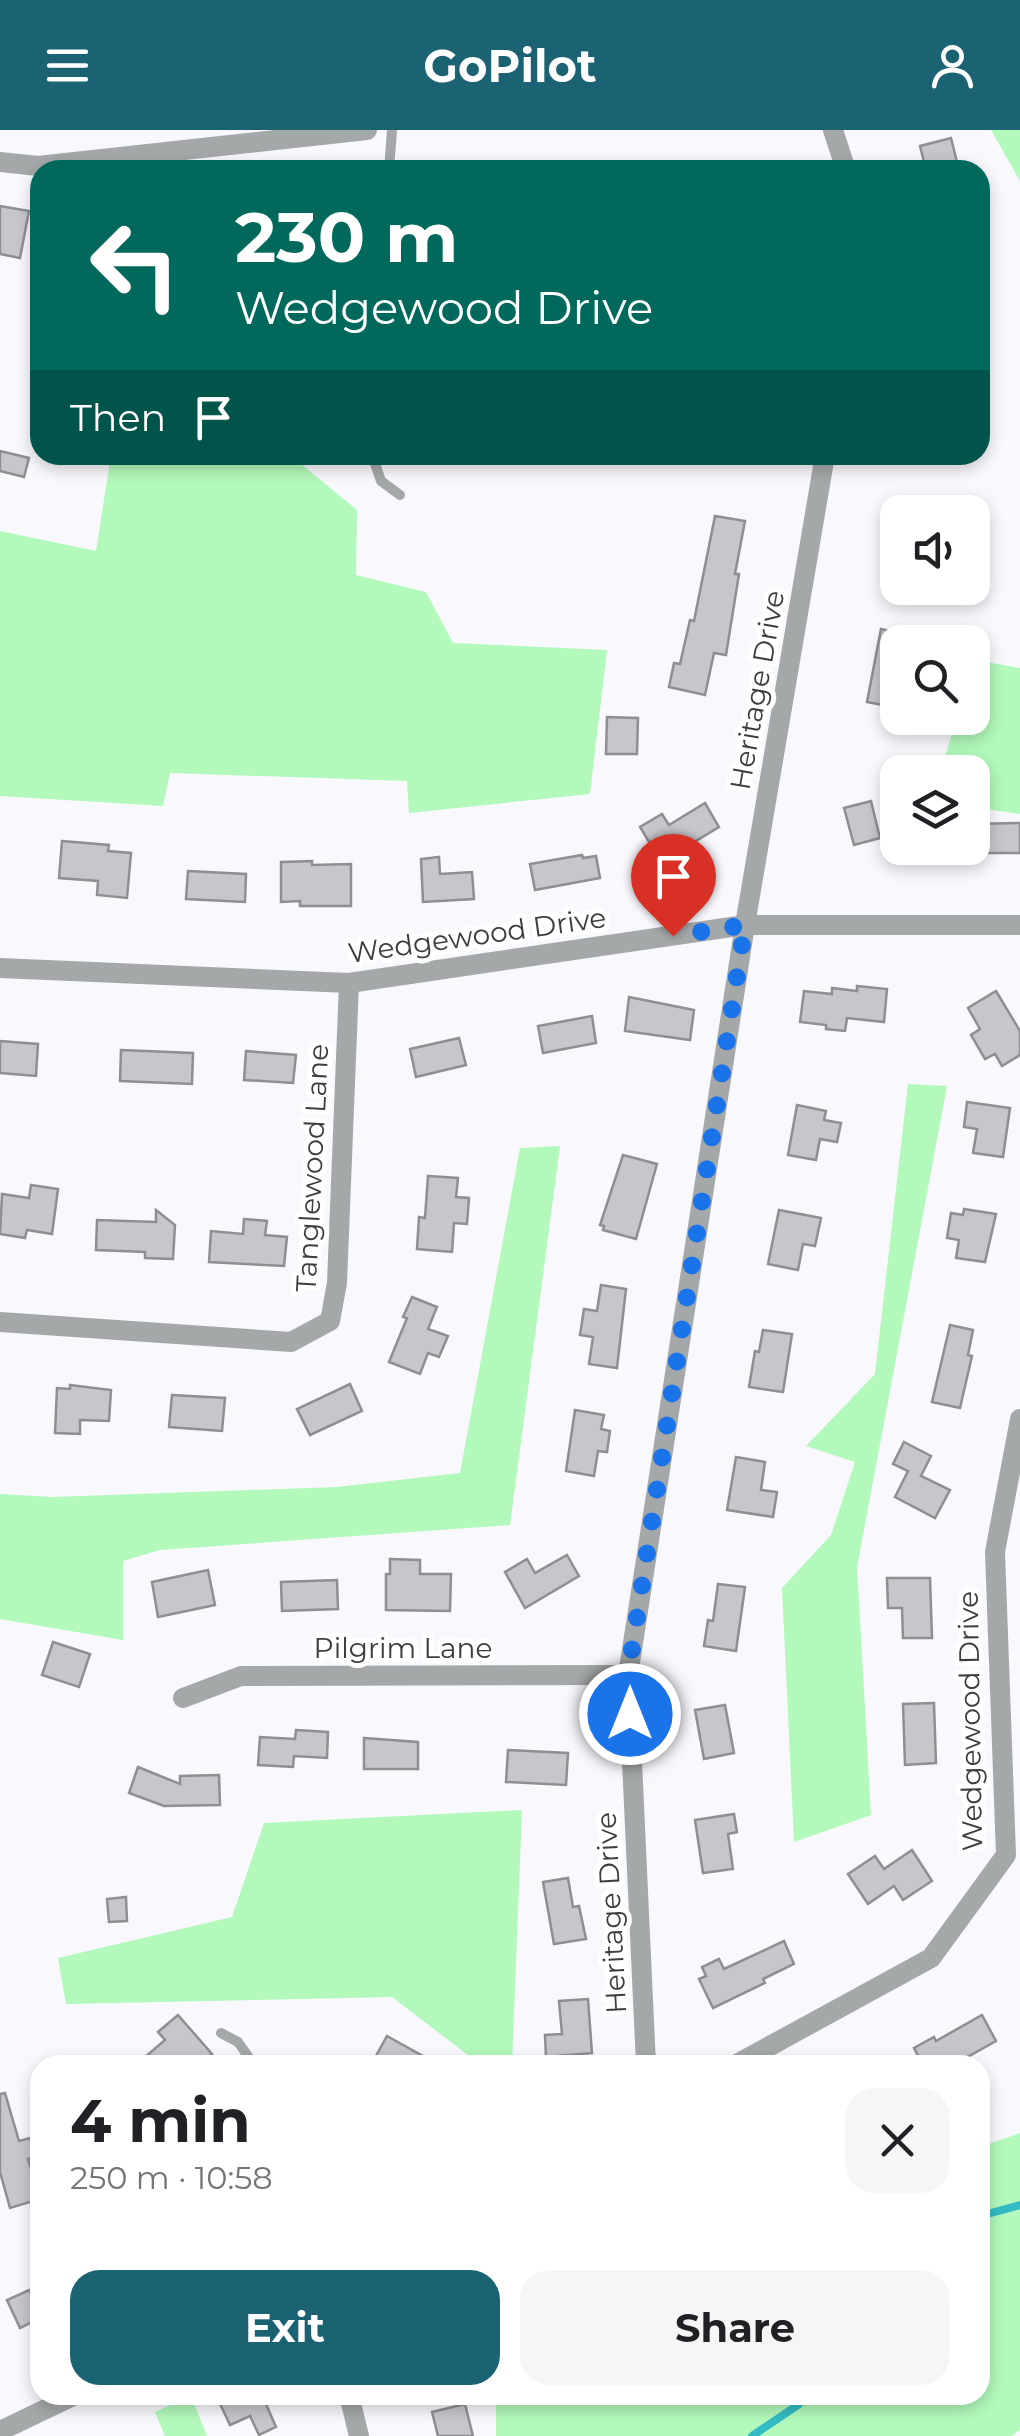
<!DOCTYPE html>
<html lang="en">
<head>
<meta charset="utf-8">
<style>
	body { margin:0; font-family:Montserrat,sans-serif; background:#f6f6f6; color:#202124; height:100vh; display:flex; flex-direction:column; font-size:38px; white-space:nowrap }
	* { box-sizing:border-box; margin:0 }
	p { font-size:32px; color:#757577 }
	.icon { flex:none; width:55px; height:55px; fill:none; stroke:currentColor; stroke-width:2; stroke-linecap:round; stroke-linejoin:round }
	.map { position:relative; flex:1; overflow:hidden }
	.side { position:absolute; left:30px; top:1925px; width:960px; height:350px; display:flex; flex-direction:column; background:#fff; border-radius:30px; box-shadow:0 5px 15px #0003 }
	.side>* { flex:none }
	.hud { position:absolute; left:30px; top:30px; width:960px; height:305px; border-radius:30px; box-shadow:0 5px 15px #0003; background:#00695c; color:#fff; overflow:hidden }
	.controls { position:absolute; left:880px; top:365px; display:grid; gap:20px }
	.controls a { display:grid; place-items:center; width:110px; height:110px; border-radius:20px; background:#fff; box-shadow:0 5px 15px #0003; font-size:50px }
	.pin { position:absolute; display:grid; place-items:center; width:85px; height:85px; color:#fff; margin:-102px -42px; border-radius:50% 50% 50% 0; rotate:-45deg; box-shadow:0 0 10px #0007 }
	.pin .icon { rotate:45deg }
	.me { position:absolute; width:110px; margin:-55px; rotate:0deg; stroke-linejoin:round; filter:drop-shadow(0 0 8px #0008) }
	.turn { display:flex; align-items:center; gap:35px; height:210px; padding:0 40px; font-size:45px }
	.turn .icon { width:130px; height:130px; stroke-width:2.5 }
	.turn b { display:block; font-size:70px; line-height:85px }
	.then { display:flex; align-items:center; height:95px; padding:0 40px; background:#0003; gap:20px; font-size:38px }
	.round { display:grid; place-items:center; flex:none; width:105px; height:105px; border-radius:30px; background:#f6f6f6 }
	.head { display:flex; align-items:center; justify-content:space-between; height:170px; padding:0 40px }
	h1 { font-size:60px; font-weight:700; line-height:75px }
	.cta { display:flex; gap:20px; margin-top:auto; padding:20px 40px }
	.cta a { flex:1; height:115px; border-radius:30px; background:#1b6272; color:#fff; font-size:40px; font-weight:700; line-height:115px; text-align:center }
	.cta a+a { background:#f6f6f6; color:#202124 }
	header { display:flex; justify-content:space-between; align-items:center; height:130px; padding:0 40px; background:#1b6272; color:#fff; font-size:45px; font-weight:700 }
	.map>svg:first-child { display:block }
	.green { fill:#b2f9bb }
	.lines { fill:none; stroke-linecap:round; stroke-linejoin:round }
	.stream { stroke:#33bcc4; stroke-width:8 }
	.building { fill:#c6c6cb; stroke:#8e8f94; stroke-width:2.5 }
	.service { stroke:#a5a8a8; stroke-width:10 }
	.minor { stroke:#a5a8a8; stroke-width:20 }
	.route { stroke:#1a73e8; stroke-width:18; stroke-dasharray:0 32.4 }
	.labels { text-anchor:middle; stroke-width:10; stroke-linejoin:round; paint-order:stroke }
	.street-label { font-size:28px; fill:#3d3d3f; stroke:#fff }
</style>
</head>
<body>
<header><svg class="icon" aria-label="menu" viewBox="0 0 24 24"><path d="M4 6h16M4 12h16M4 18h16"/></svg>GoPilot<svg class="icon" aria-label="person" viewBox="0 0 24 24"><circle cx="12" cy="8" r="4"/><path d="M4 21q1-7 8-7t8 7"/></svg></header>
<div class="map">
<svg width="1020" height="2306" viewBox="0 0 1020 2306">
	<rect width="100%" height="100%" fill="#f8f8fd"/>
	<g class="green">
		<path d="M 991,0 L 1020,0 L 1020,51 Z"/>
		<path d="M 111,325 L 290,325 L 357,380 L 356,445 L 426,462 L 453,513 L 607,520 L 590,664 L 409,683 L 407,651 L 170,643 L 163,676 L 0,666 L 0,401 L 96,421 Z"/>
		<path d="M 975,530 L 1020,538 L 1020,684 L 973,677 L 972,642 L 940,642 L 957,588 L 972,588 Z"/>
		<path d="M 908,954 L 947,956 L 857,1437 L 871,1685 L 794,1712 L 782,1458 L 831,1405 L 855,1332 L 806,1316 L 875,1244 Z"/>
		<path d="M 560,1016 L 510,1395 L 160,1420 L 123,1431 L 123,1510 L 0,1489 L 0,1364 L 52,1367 L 337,1357 L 460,1343 L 520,1018 Z"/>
		<path d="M 522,1680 L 512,1935 L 481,1935 L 392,1867 L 66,1874 L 58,1828 L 232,1787 L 264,1693 Z"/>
		<path d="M 1020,2003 L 1020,2300 L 1012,2306 L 496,2306 L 496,2270 L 473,2265 L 980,2265 L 980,2017 Z"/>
		<path d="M 191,2266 L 207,2306 L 165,2306 L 155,2282 Z"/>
	</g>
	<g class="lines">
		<g class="stream">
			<path d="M 980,2086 L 1020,2075"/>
			<path d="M 752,2306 L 798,2275 L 807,2265"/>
		</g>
	</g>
	<g class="building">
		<path d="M 951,8 L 959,40 L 926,40 L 920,16 Z"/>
		<path d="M 0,76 L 29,81 L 20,128 L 0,124 Z"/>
		<path d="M 0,321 L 29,328 L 24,347 L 0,341 Z"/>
		<path d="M 715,386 L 745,391 L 735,444 L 739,444 L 726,525 L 714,523 L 705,565 L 669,557 L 674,533 L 680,534 L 690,490 L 694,491 Z"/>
		<path d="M 881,499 L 898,503 L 898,578 L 867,572 Z"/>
		<path d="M 607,587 L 638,588 L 637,624 L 606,624 Z"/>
		<path d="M 871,671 L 880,708 L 854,715 L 844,678 Z"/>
		<path d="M 705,673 L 719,697 L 661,732 L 640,697 L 662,684 L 669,695 Z"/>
		<path d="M 1020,693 L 1020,723 L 972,723 L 972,694 Z"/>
		<path d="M 62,711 L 109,715 L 108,721 L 131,723 L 127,768 L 97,765 L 98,751 L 59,748 Z"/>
		<path d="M 582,725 L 583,728 L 596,726 L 600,748 L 535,760 L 530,734 Z"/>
		<path d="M 439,727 L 440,744 L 472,742 L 474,769 L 423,772 L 421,729 Z"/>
		<path d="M 312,731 L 312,735 L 351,734 L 351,776 L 300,776 L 300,771 L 281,772 L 281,732 Z"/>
		<path d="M 188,741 L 246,744 L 245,772 L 186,769 Z"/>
		<path d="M 857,856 L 887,859 L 884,892 L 847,888 L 845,901 L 826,899 L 826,895 L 800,892 L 804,861 L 832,864 L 832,858 L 857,861 Z"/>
		<path d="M 996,861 L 1020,901 L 1020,925 L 1002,936 L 995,924 L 985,929 L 971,905 L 980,899 L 968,878 Z"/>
		<path d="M 629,867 L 694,880 L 690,910 L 625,901 Z"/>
		<path d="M 592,886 L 596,913 L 543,923 L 538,896 Z"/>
		<path d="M 459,908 L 466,935 L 416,947 L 410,919 Z"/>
		<path d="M 0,911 L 38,914 L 36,946 L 0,943 Z"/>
		<path d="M 121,920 L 193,923 L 192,954 L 120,951 Z"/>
		<path d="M 246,921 L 296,925 L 293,953 L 244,950 Z"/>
		<path d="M 967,972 L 1010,978 L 1003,1027 L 973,1023 L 977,999 L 964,997 Z"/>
		<path d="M 797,975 L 826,981 L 824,990 L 841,993 L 837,1012 L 820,1009 L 816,1030 L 788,1025 Z"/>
		<path d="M 623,1025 L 657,1034 L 636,1109 L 603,1100 L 604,1096 L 600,1095 Z"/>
		<path d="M 428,1046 L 458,1048 L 456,1067 L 469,1068 L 467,1094 L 454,1093 L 452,1122 L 417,1119 L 419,1087 L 425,1088 Z"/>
		<path d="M 31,1055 L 58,1059 L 52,1104 L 27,1100 L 25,1108 L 0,1104 L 2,1064 L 29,1068 Z"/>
		<path d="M 964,1079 L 996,1084 L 985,1132 L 956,1128 L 959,1110 L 947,1108 L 951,1083 L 963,1085 Z"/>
		<path d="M 156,1080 L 175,1095 L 173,1129 L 145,1128 L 145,1122 L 96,1120 L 97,1090 L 156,1092 Z"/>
		<path d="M 779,1080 L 821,1088 L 815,1116 L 803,1114 L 798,1140 L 768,1134 Z"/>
		<path d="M 244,1089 L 267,1091 L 265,1105 L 287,1107 L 284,1136 L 209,1132 L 211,1101 L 243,1104 Z"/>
		<path d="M 601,1155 L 626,1159 L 617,1238 L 589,1234 L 593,1207 L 580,1205 L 584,1179 L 597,1181 Z"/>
		<path d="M 412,1167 L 437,1177 L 428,1199 L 448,1206 L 439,1227 L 428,1223 L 420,1244 L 389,1232 L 407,1188 L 403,1187 Z"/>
		<path d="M 950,1195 L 973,1200 L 968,1225 L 972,1226 L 960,1278 L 932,1272 Z"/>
		<path d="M 763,1200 L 792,1204 L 783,1262 L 749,1257 L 755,1221 L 759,1222 Z"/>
		<path d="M 350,1254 L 362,1281 L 310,1305 L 297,1279 Z"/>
		<path d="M 70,1255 L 111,1260 L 109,1291 L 80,1290 L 80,1304 L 55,1303 L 57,1258 L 70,1259 Z"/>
		<path d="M 172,1265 L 225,1268 L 222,1301 L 169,1297 Z"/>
		<path d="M 575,1280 L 604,1285 L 601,1299 L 610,1301 L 607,1322 L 598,1321 L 594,1346 L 566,1341 Z"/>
		<path d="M 904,1312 L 931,1326 L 921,1346 L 950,1360 L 935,1388 L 895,1367 L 908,1341 L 893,1334 Z"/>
		<path d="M 736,1327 L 765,1332 L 761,1360 L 777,1362 L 773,1387 L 727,1380 Z"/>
		<path d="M 567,1425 L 579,1446 L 525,1478 L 505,1442 L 527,1429 L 535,1443 Z"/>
		<path d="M 390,1429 L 420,1430 L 420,1444 L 451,1444 L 450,1481 L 386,1480 L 386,1444 L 390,1444 Z"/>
		<path d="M 208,1440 L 215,1475 L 158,1487 L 152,1452 Z"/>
		<path d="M 887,1448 L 930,1448 L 932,1508 L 903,1508 L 902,1478 L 888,1478 Z"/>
		<path d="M 337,1450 L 338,1479 L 282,1481 L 281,1452 Z"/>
		<path d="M 718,1454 L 745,1457 L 736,1521 L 704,1516 L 708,1490 L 713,1491 Z"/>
		<path d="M 53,1512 L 90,1524 L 79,1557 L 42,1545 Z"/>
		<path d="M 934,1573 L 936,1633 L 905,1635 L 903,1574 Z"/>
		<path d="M 725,1575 L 734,1623 L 704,1629 L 695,1580 Z"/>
		<path d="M 296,1600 L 328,1602 L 327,1628 L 294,1626 L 293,1637 L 258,1635 L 260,1607 L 295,1609 Z"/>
		<path d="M 364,1608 L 418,1612 L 418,1639 L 364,1639 Z"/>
		<path d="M 508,1620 L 568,1623 L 566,1655 L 506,1652 Z"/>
		<path d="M 138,1637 L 180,1654 L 180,1646 L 219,1645 L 220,1675 L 164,1676 L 129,1663 Z"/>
		<path d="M 734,1684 L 737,1702 L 728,1704 L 733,1739 L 703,1743 L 695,1690 Z"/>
		<path d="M 912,1720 L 932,1751 L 903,1770 L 894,1756 L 868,1774 L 848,1744 L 875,1726 L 884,1739 Z"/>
		<path d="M 568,1748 L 573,1777 L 579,1776 L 586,1809 L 554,1814 L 543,1752 Z"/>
		<path d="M 126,1767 L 127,1791 L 109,1792 L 107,1769 Z"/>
		<path d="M 784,1811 L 794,1834 L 763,1849 L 765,1853 L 713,1878 L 699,1849 L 706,1846 L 702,1837 L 719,1829 L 724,1839 Z"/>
		<path d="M 588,1869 L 592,1923 L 546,1927 L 545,1905 L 562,1904 L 559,1871 Z"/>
		<path d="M 178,1885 L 212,1924 L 198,1935 L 136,1935 L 165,1910 L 158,1902 Z"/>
		<path d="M 982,1885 L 996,1911 L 953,1935 L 923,1935 L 914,1918 L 934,1907 L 936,1911 Z"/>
		<path d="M 387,1906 L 439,1935 L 371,1935 Z"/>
		<path d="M 5,1963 L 19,2011 L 30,2008 L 35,2027 L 28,2029 L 40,2069 L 10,2078 L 0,2042 L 0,1964 Z"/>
		<path d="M 29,2160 L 32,2165 L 40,2161 L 40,2188 L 20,2198 L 7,2170 Z"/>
		<path d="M 216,2265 L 262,2265 L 276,2297 L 259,2305 L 250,2286 L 230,2295 Z"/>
		<path d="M 465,2274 L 473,2306 L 438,2306 L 432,2282 Z"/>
	</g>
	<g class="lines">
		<g class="service">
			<path d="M 389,40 L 392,0"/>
			<path d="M 372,325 L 381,351 L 400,365"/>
			<path d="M 221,1903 L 238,1912 L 254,1935"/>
		</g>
		<g class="minor">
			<path d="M 833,0 L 846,40"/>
			<path d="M 0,32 L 38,36 L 367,0"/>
			<path d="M 0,838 L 349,853 L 745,795 L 1020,795"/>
			<path d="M 0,1192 L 291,1212 L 330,1191 L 337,1153 L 349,853"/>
			<path d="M 183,1568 L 241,1546 L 628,1545"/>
			<path d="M 646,1935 L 628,1545 L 745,795 L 825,325"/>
			<path d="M 735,1935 L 931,1828 L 1006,1725 L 995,1422 L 1020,1289"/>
			<path d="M 349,2265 L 359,2306"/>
			<path d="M 0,2301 L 75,2265"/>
		</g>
	</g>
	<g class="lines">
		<path class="route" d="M 630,1584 L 628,1545 L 745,795 L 673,806"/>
	</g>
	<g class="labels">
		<g class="street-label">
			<text transform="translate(757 560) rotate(-80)" y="10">Heritage Drive</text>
			<text transform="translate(477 805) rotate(-8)" y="10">Wedgewood Drive</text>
			<text transform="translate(312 1038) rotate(-87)" y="10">Tanglewood Lane</text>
			<text x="403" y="1528">Pilgrim Lane</text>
			<text transform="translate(970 1591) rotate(-91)" y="10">Wedgewood Drive</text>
			<text transform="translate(611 1783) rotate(-93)" y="10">Heritage Drive</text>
		</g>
	</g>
</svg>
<div class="controls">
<a><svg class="icon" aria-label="sound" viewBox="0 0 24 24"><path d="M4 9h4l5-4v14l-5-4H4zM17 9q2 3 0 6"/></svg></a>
<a><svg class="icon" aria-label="search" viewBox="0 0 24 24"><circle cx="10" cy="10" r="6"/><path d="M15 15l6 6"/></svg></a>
<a><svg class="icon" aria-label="layers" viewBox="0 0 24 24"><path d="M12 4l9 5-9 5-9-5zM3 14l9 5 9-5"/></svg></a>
</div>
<div class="pin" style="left:673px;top:806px;background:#d93025"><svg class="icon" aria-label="arrive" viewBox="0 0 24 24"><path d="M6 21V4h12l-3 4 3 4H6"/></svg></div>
<svg class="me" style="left:630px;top:1584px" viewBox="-20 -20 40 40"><circle r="17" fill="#1a73e8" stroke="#fff" stroke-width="3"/><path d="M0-11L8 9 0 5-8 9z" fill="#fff"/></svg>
<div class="hud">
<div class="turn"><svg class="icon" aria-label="left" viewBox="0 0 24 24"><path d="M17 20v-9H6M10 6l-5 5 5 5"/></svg><div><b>230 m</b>Wedgewood Drive</div></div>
<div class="then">Then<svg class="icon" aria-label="arrive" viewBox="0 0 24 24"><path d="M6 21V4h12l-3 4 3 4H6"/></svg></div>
</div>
<section class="side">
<div class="head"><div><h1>4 min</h1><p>250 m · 10:58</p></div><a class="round"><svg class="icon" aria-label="close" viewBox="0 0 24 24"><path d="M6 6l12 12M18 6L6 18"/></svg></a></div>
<div class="cta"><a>Exit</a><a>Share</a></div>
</section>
</div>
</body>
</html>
